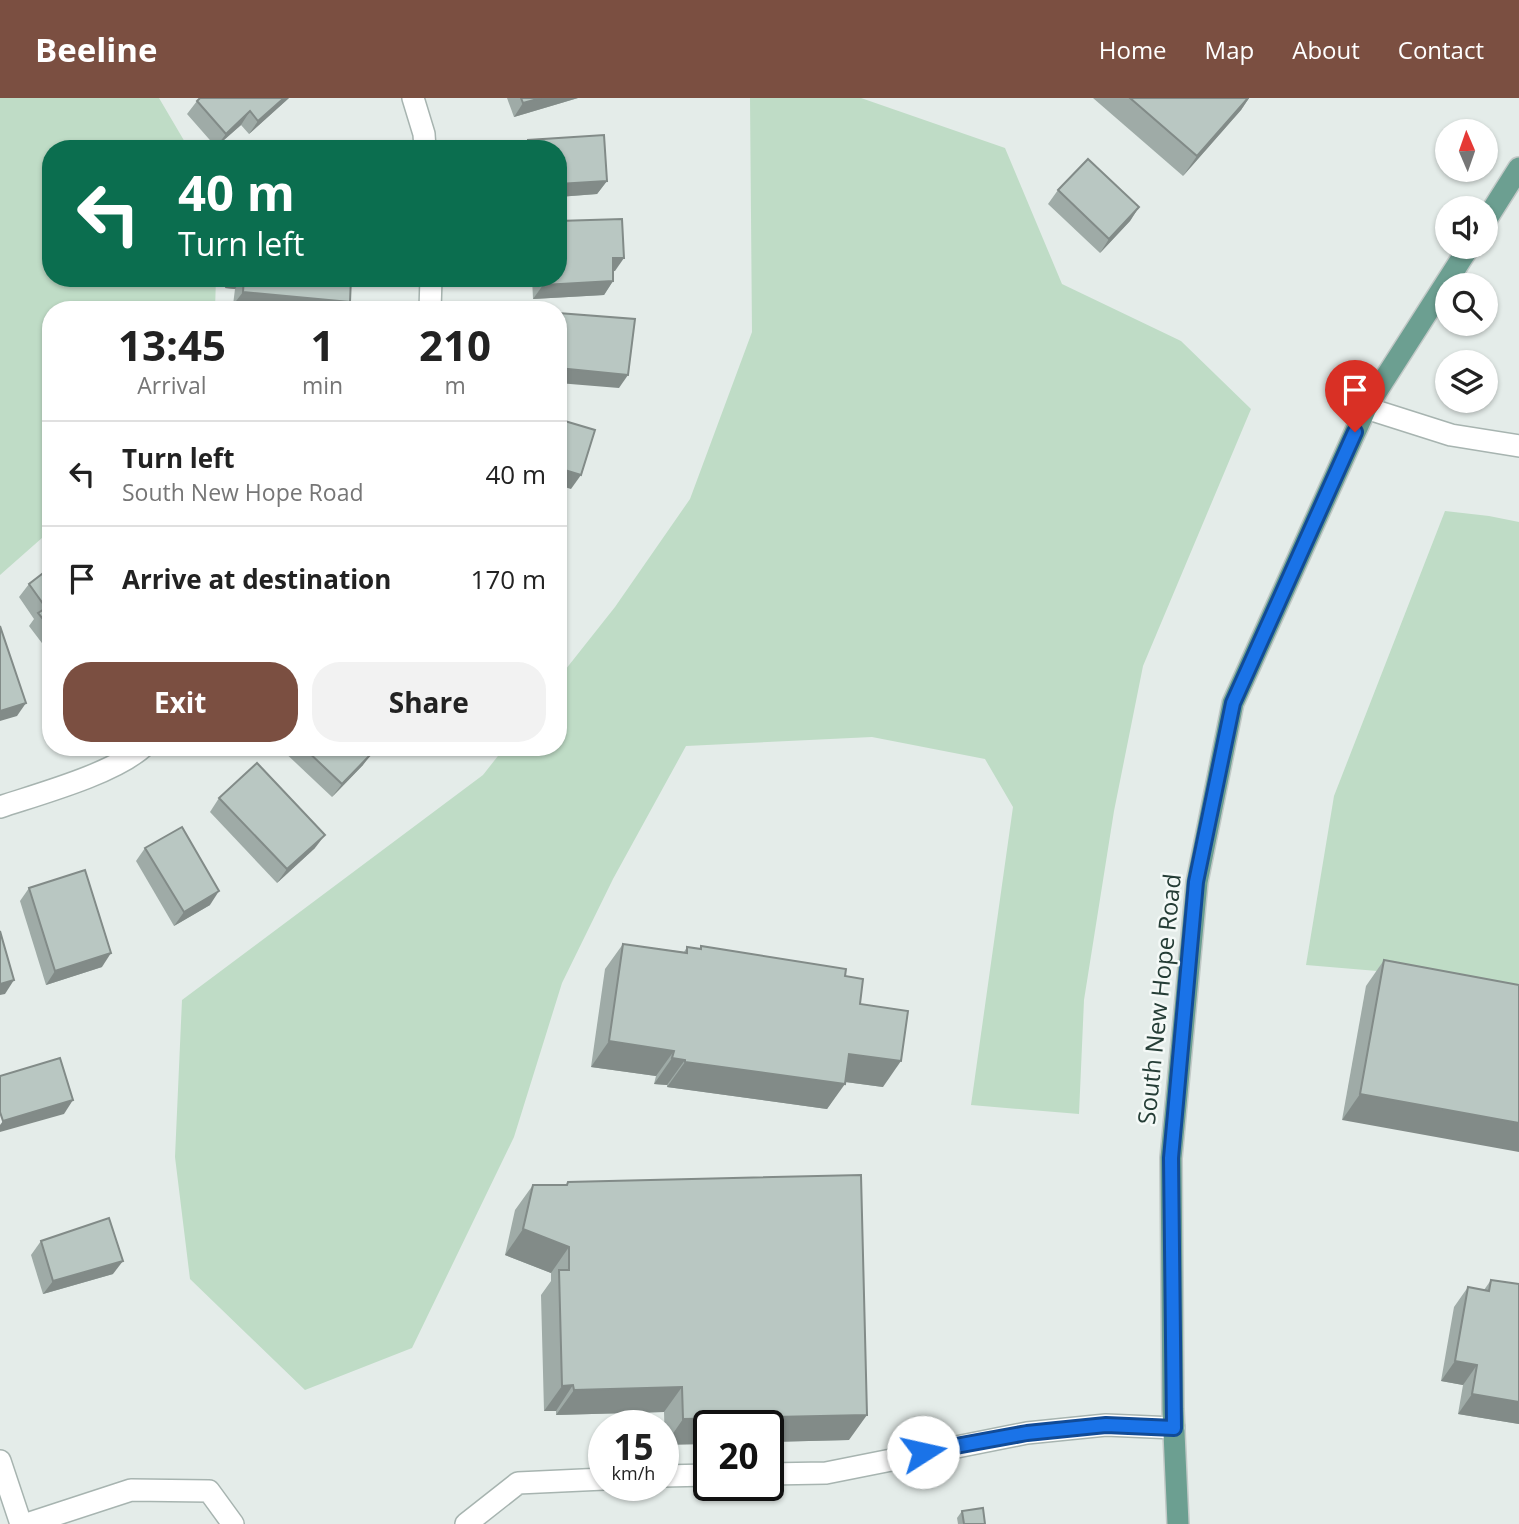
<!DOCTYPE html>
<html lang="en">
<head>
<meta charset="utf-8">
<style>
	body { margin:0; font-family:"Open Sans",sans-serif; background:#f2f2f2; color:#222; height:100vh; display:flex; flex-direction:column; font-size:26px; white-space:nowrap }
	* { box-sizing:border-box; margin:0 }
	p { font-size:23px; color:#767676 }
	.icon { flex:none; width:38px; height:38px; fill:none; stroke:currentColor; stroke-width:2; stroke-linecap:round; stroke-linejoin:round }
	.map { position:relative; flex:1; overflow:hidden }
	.drawer { position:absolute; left:42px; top:203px; width:525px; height:455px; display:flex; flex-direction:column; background:#fff; border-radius:28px; box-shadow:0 2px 5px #0004 }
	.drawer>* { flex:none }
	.guide { position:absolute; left:42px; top:42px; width:525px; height:147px; border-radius:28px; box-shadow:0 2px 5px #0004; background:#0b6e4f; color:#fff; overflow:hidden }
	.needle { width:46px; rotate:358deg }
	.tools { position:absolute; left:1435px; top:21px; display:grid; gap:14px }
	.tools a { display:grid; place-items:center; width:63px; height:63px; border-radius:50%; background:#fff; box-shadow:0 2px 5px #0004; font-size:35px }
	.speed { position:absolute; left:588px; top:1312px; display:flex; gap:14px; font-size:35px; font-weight:700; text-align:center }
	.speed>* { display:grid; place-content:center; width:91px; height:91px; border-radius:50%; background:#fff; box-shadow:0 2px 5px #0004; line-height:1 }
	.speed small { font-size:18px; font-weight:400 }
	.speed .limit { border:4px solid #111; border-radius:10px; background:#fff; color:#111 }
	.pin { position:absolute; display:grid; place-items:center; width:60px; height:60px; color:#fff; margin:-72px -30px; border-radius:50% 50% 50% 0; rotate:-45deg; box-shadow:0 0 7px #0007 }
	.pin .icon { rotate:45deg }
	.me { position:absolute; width:77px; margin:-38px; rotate:80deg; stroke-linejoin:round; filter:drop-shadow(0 0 5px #0008) }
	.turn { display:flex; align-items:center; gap:24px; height:147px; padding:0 21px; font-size:32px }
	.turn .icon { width:91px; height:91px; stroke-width:2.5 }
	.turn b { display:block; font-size:49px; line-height:60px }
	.eta { display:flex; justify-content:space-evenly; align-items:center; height:119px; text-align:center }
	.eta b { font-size:42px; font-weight:700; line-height:49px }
	.button { display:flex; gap:14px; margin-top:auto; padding:14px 21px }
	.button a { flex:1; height:80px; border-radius:28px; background:#7b4f41; color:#fff; font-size:28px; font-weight:700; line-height:80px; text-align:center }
	.button a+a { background:#f2f2f2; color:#222 }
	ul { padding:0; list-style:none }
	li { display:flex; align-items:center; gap:21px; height:105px; padding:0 21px; border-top:2px solid #e0e0e0 }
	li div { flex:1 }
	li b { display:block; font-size:26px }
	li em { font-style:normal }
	header { display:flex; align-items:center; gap:42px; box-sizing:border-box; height:98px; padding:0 35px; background:#7b4f41; color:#fff }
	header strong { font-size:33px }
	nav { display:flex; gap:38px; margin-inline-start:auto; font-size:24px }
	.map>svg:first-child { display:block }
	.green { fill:#bfdcc6 }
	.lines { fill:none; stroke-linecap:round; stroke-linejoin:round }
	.minor-casing { stroke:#a7b4b0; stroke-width:24 }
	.major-casing { stroke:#c2c9c7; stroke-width:24 }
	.minor { stroke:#fff; stroke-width:21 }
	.major { stroke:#6c9f91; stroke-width:21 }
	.wall { fill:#9faba7 }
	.shaded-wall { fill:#828b88 }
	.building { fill:#b9c7c2; stroke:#828b88; stroke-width:2 }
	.route-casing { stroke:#114b97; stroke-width:18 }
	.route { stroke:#1a73e8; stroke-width:12 }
	.labels { text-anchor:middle; stroke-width:5; stroke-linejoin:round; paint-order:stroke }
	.street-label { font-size:24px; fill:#253d36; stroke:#f4f9f7 }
</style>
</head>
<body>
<header>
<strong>Beeline</strong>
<nav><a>Home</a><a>Map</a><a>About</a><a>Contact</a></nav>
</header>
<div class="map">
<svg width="1519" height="1426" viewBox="0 0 1519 1426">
	<rect width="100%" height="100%" fill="#e4ece9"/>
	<g class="green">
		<path d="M 0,0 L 159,0 L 189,51 L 51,51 L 51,180 L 216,180 L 215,212 L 51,212 L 51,432 L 0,477 Z"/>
		<path d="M 750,0 L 861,0 L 1005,50 L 1062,186 L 1181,243 L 1251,311 L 1143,568 L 1114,713 L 1084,902 L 1079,1016 L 971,1007 L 1013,709 L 985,661 L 872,639 L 686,648 L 613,781 L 562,885 L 514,1039 L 412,1250 L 305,1292 L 190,1181 L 175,1059 L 182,902 L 483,677 L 505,649 L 558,649 L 558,581 L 615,509 L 690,401 L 752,234 Z"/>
		<path d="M 1445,413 L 1489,418 L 1519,424 L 1519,890 L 1484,882 L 1306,867 L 1334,698 Z"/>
	</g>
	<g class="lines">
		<defs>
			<g id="minor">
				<path d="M 413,0 L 424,36 L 425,51"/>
				<path d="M 430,212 L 431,180"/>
				<path d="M 1366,310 L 1451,337 L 1519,348"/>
				<path d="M 0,709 C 39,696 113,676 143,649"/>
				<path d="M 0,1363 L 21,1426"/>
				<path d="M 768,1376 L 826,1375 L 1027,1335 L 1106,1327 L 1174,1330"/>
				<path d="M 663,1378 L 709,1377"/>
				<path d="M 27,1426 L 131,1392 L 209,1393 L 233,1426"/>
				<path d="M 466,1426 L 518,1385 L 604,1381"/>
			</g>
			<g id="major">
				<path d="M 1486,122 L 1519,70"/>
				<path d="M 1178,1426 L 1173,1311 L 1171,1060 L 1197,784 L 1233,605 L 1366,310 L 1469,149"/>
			</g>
		</defs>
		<use href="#minor" class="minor-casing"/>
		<use href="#major" class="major-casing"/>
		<use href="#minor" class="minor"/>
		<use href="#major" class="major"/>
	</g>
	<g class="wall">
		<path d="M 289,0 L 249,36 L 241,27 L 216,49 L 187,16 L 197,3 Z"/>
		<path d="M 507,0 L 578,0 L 514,19 Z"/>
		<path d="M 1093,0 L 1249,0 L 1241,12 L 1183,78 Z"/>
		<path d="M 604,37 L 607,83 L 597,96 L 558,99 L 558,51 L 521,51 L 528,42 Z"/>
		<path d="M 1058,92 L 1139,109 L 1130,123 L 1100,155 L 1048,106 Z"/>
		<path d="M 558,123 L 615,173 L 613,173 L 613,183 L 604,197 L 533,201 L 532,180 L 558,180 Z"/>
		<path d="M 226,180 L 351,180 L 233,207 L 235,191 L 225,190 Z"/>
		<path d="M 51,469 L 51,557 L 29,528 L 34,521 L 19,499 L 29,486 Z"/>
		<path d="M 281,649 L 368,649 L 363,667 L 332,699 L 280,650 Z"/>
		<path d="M 404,649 L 417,649 L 410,656 Z"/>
		<path d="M 219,700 L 315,750 L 277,785 L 210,714 Z"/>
		<path d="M 145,750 L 210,807 L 174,828 L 136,763 Z"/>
		<path d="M 29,790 L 102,869 L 46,887 L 20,803 Z"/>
		<path d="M 623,846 L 684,854 L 687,849 L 699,851 L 701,848 L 845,878 L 860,906 L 883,989 L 845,984 L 827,1011 L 667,989 L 667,987 L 654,986 L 656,978 L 591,969 L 605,871 Z"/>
		<path d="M 1384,862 L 1519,887 L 1342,1022 L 1366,888 Z"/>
		<path d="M 568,1084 L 849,1342 L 768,1344 L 768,1328 L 665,1347 L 664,1314 L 556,1317 L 556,1313 L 544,1313 L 541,1197 L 551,1183 L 551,1175 L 505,1157 L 515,1112 L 533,1087 L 566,1087 Z"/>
		<path d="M 41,1143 L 113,1176 L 43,1196 L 31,1157 Z"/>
		<path d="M 1491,1182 L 1519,1326 L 1458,1316 L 1463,1287 L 1441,1283 L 1454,1209 L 1468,1189 L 1484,1192 Z"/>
		<path d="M 962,1413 L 985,1426 L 958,1426 L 957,1420 Z"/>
	</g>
	<g class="shaded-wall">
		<path d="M 284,0 L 289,0 L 249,36 L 258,23 Z"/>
		<path d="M 541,0 L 578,0 L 514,19 L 523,5 Z"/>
		<path d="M 1248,0 L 1249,0 L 1241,12 L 1183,78 L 1197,58 Z"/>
		<path d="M 250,13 L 241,27 L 216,49 L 226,36 Z"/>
		<path d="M 607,83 L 597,96 L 558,99 L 558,86 Z"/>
		<path d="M 1139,109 L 1130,123 L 1100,155 L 1109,141 Z"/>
		<path d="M 613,160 L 624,160 L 615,173 L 604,174 Z"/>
		<path d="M 232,180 L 242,180 L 235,191 L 225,190 Z"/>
		<path d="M 613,183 L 604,197 L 533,201 L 543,187 Z"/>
		<path d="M 243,194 L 350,204 L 344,212 L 279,212 L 233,207 Z"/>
		<path d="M 558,270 L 628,277 L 619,290 L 558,285 Z"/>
		<path d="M 558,370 L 581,377 L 571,391 L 558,387 Z"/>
		<path d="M 26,605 L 17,618 L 0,623 L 0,613 Z"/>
		<path d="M 373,654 L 363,667 L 332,699 L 342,686 Z"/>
		<path d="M 325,737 L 315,750 L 277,785 L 287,771 Z"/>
		<path d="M 219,793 L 210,807 L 174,828 L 184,814 Z"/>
		<path d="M 111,855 L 102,869 L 46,887 L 55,873 Z"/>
		<path d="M 14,882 L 5,896 L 0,897 L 0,886 Z"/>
		<path d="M 609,943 L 674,953 L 656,978 L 591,969 Z"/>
		<path d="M 849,956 L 901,963 L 883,989 L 831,982 Z"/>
		<path d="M 672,960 L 685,962 L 667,987 L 654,986 Z"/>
		<path d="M 685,964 L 845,986 L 827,1011 L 667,989 Z"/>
		<path d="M 1360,996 L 1519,1025 L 1519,1054 L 1342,1022 Z"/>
		<path d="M 73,1002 L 64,1016 L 0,1034 L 0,1027 L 3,1023 Z"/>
		<path d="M 523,1131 L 569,1149 L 551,1175 L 505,1157 Z"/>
		<path d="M 123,1163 L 113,1176 L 43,1196 L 53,1183 Z"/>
		<path d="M 1455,1263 L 1477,1267 L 1463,1287 L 1441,1283 Z"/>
		<path d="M 573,1287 L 556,1313 L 544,1313 L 562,1288 Z"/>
		<path d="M 682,1289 L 664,1314 L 556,1317 L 574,1292 Z"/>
		<path d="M 1472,1296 L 1519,1304 L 1519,1326 L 1458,1316 Z"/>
		<path d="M 867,1317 L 849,1342 L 768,1344 L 768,1328 L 709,1328 L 709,1346 L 665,1347 L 683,1321 Z"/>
	</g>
	<g class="building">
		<path d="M 200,0 L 284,0 L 258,23 L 250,13 L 226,36 L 197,3 Z"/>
		<path d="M 521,0 L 541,0 L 523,5 Z"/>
		<path d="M 1130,0 L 1248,0 L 1197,58 Z"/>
		<path d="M 604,37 L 607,83 L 558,86 L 558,51 L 528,51 L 528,42 Z"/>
		<path d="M 1088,61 L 1139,109 L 1109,141 L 1058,92 Z"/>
		<path d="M 622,121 L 624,160 L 613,160 L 613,183 L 543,187 L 542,180 L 558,180 L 558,123 Z"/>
		<path d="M 244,180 L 351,180 L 350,204 L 243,194 Z"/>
		<path d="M 558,215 L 635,221 L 628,277 L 558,270 Z"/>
		<path d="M 558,321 L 595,332 L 581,377 L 558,370 Z"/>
		<path d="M 51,469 L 51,531 L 38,515 L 46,510 L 29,486 Z"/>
		<path d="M 0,528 L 26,605 L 0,613 Z"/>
		<path d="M 303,649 L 368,649 L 373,654 L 342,686 Z"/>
		<path d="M 257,665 L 325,737 L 287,771 L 219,700 Z"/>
		<path d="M 182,729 L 219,793 L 184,814 L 145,750 Z"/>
		<path d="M 85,772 L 111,855 L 55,873 L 29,790 Z"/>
		<path d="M 0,833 L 14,882 L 0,886 Z"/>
		<path d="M 623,846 L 687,855 L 687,849 L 701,851 L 701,848 L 846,871 L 845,878 L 863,881 L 860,906 L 908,913 L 901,963 L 849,956 L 845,986 L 685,964 L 685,962 L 672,960 L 674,953 L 609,943 Z"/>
		<path d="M 1384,862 L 1519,887 L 1519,1025 L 1360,996 Z"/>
		<path d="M 60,960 L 73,1002 L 3,1023 L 0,1014 L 0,978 Z"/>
		<path d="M 861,1077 L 867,1317 L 683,1321 L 682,1289 L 574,1292 L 573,1287 L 562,1288 L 559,1172 L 569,1172 L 569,1149 L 523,1131 L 533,1087 L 567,1087 L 568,1084 Z"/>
		<path d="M 109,1120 L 123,1163 L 53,1183 L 41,1143 Z"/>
		<path d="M 1491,1182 L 1519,1186 L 1519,1304 L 1472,1296 L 1477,1267 L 1455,1263 L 1468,1189 L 1489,1193 Z"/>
		<path d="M 983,1410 L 985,1426 L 964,1426 L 962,1413 Z"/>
	</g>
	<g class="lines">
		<defs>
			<path id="route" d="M 923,1354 L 1027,1335 L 1106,1327 L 1174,1330 L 1171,1060 L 1196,784 L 1233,605 L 1355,334"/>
		</defs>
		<use href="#route" class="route-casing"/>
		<use href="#route" class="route"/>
	</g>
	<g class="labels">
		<g class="street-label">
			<text transform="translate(1160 901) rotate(-84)" y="8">South New Hope Road</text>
		</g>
	</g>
</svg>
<div class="tools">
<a><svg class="needle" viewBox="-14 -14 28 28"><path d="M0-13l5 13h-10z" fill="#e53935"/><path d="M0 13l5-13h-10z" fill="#767676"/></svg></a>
<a><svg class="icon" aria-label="sound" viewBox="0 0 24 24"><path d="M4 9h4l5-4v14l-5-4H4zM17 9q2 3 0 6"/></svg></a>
<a><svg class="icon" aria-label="search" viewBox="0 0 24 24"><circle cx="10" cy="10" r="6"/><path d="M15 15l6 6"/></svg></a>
<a><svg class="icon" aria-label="layers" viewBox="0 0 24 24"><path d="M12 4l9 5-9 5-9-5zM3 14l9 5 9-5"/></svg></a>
</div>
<div class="speed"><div>15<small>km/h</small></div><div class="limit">20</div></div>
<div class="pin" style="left:1355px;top:334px;background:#d93025"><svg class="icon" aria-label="arrive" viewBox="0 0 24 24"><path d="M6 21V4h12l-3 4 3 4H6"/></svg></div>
<svg class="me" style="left:923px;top:1354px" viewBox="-20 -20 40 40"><circle r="19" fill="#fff"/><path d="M0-13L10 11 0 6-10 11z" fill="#1a73e8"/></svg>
<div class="guide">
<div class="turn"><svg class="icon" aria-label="left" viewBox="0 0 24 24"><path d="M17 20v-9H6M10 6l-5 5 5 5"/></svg><div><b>40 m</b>Turn left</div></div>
</div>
<section class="drawer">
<div class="eta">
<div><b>13:45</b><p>Arrival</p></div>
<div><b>1</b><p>min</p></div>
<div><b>210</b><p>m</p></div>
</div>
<ul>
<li><svg class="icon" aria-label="left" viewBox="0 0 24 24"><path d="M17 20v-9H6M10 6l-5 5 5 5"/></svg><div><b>Turn left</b><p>South New Hope Road</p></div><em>40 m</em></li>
<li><svg class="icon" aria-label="arrive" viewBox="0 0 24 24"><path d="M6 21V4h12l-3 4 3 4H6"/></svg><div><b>Arrive at destination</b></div><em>170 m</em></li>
</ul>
<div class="button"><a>Exit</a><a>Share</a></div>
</section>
</div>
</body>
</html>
